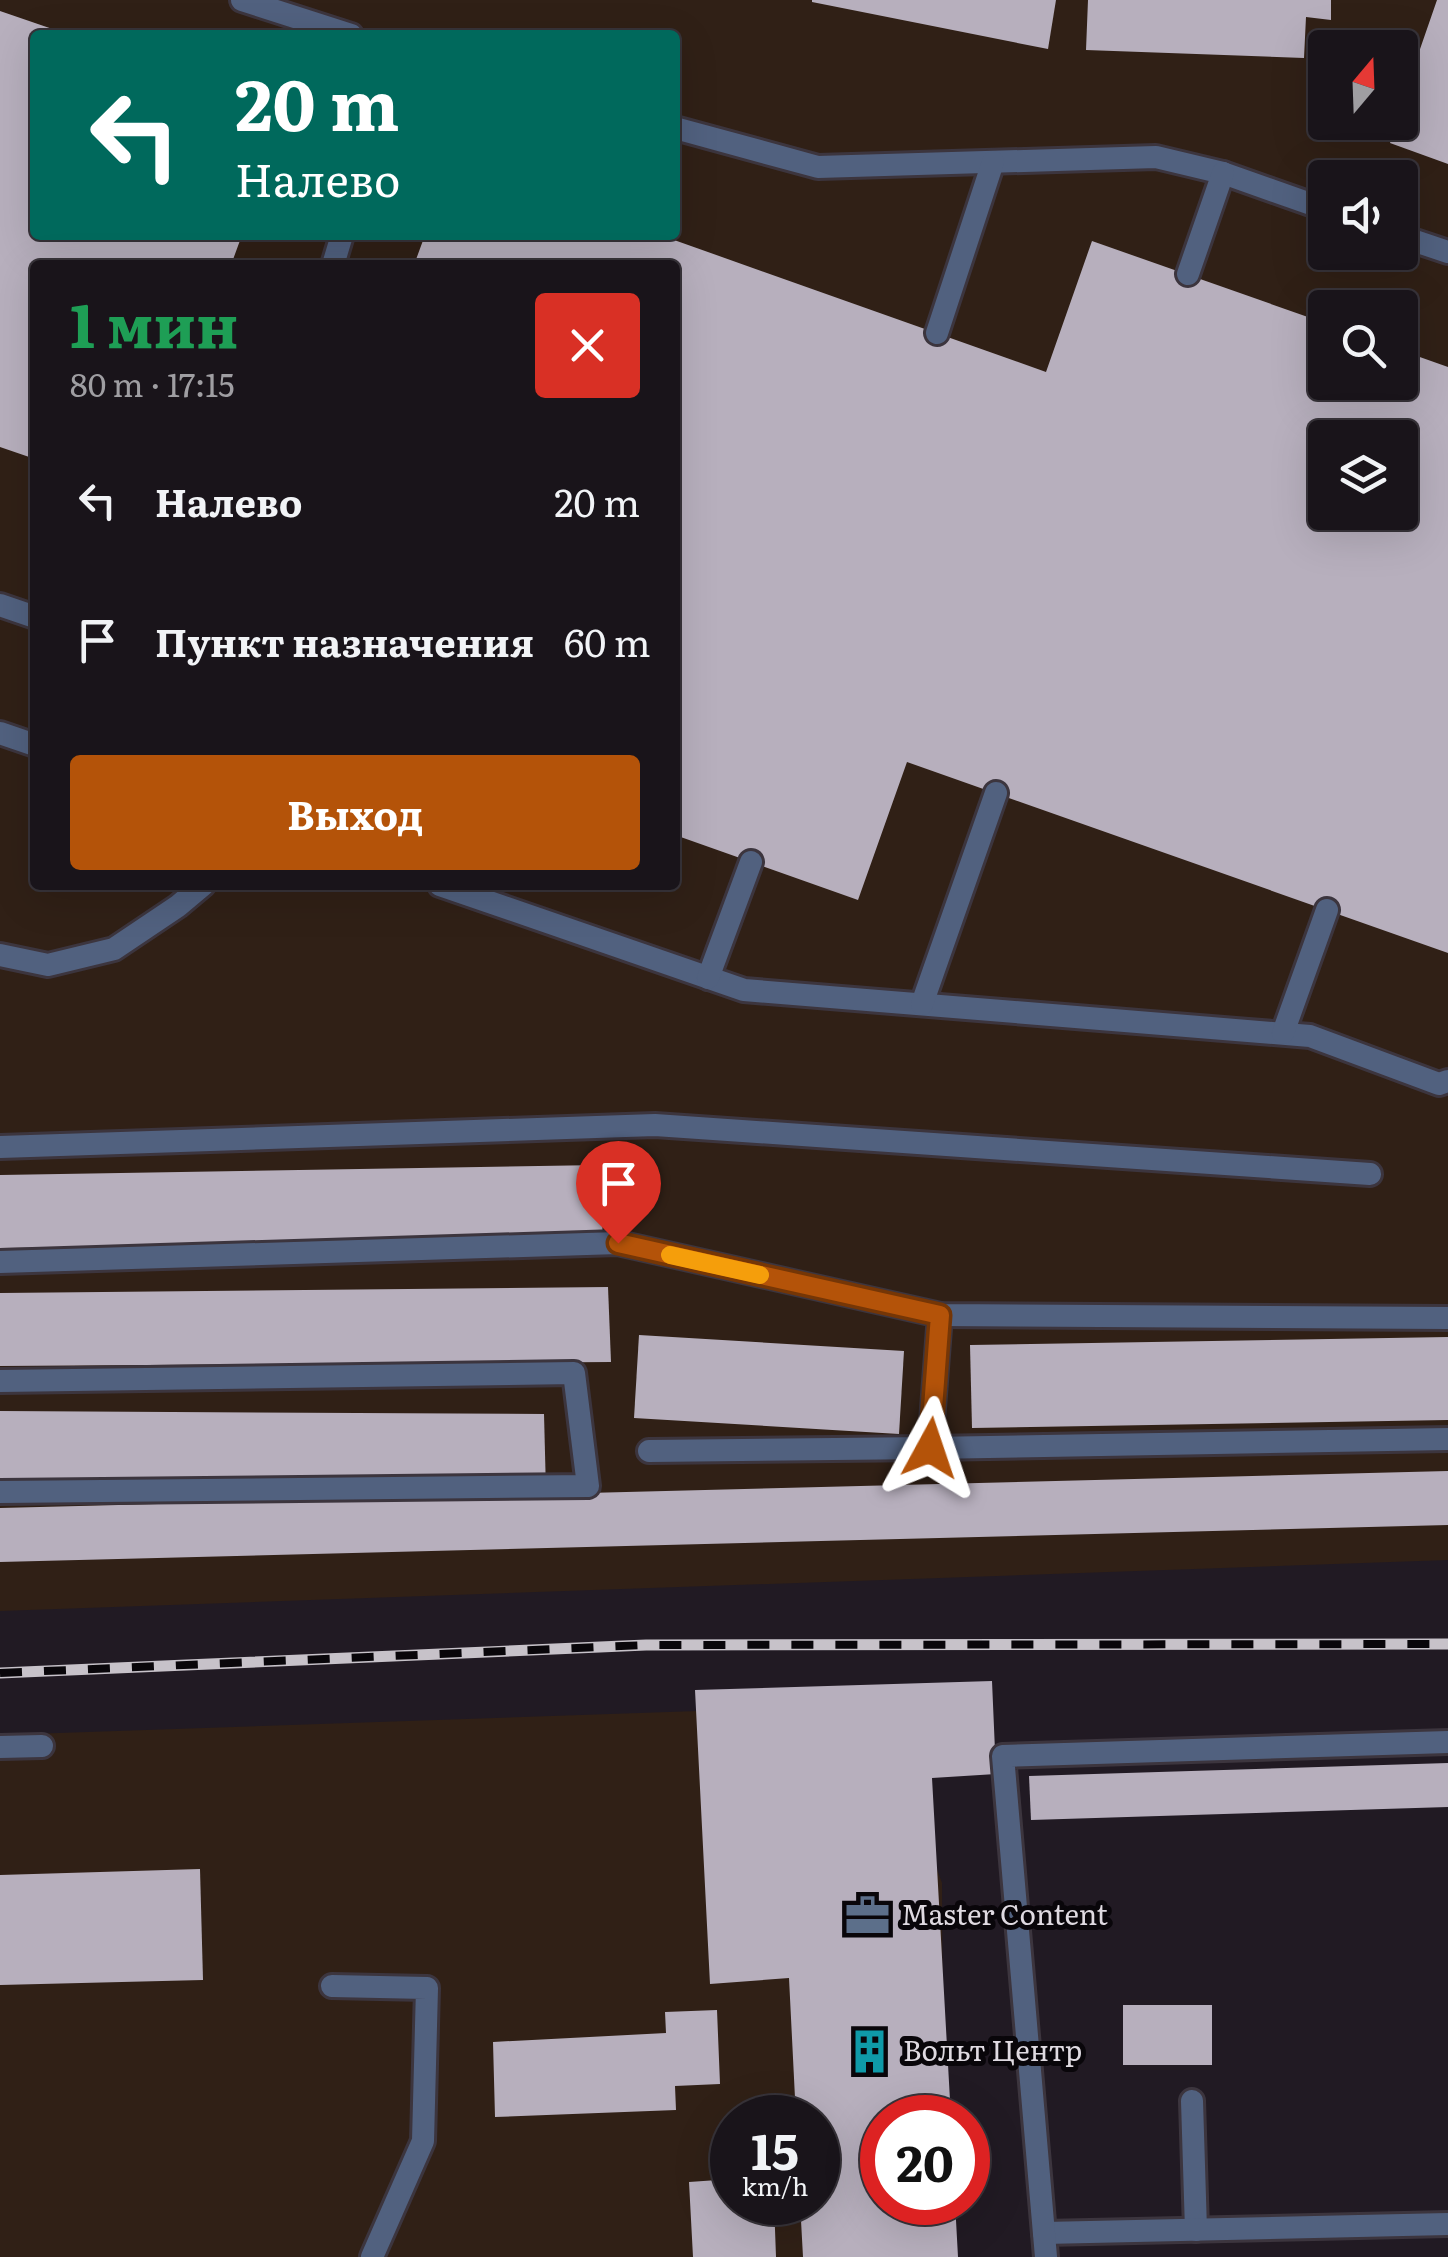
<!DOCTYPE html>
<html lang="ru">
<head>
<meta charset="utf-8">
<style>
	body { margin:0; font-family:Literata,serif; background:#221d23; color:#f1f3f6; height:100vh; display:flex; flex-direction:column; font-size:38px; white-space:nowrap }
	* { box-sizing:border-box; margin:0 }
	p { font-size:32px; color:#9f9ea2 }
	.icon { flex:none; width:55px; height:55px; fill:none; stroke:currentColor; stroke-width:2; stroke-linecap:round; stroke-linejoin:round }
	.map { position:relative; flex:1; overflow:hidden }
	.drawer { position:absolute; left:30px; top:260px; width:650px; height:630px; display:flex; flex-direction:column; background:#19141a; border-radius:10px; box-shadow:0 10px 40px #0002,0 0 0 2px #373339 }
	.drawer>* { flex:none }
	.banner { position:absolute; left:30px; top:30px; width:650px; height:210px; border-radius:10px; box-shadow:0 10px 40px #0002,0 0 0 2px #373339; background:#00695c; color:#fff; overflow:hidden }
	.needle { width:65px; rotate:19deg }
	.buttons { position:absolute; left:1308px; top:30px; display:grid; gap:20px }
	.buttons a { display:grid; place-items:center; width:110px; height:110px; border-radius:10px; background:#19141a; box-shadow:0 10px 40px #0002,0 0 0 2px #373339; font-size:50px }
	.speed { position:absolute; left:710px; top:2095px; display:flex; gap:20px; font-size:50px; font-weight:700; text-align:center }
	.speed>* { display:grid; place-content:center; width:130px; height:130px; border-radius:50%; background:#19141a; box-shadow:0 10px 40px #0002,0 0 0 2px #373339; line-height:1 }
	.speed small { font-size:25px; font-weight:400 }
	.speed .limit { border:15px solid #d22; background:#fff; color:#111 }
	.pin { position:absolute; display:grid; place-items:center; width:85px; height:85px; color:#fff; margin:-102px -42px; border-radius:50% 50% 50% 0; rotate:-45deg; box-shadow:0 0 10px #0007 }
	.pin .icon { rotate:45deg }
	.me { position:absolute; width:110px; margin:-55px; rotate:5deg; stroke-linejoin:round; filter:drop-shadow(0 0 8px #0008) }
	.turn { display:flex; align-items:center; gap:35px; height:210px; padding:0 40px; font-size:45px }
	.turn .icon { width:130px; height:130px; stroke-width:2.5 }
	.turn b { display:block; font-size:70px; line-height:85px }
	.round { display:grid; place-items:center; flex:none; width:105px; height:105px; border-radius:10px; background:#221d23 }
	.summary { display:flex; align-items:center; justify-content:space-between; height:170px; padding:0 40px }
	h1 { font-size:60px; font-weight:700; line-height:75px; color:#1e9e55 }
	.primary-button { display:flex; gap:20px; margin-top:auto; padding:20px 40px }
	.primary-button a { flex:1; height:115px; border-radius:10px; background:#b45309; color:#fff; font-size:40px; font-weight:700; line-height:115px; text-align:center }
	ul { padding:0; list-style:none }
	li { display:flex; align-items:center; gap:30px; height:140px; padding:0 40px }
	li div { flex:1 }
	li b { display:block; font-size:38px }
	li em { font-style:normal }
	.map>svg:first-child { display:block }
	.industrial { fill:#302016; fill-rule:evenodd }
	.building { fill:#b7afbd; fill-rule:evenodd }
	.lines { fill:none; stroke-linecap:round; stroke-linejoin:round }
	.service-casing { stroke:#3c353e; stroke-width:28 }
	.service { stroke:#51617f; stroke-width:22 }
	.rail-casing { stroke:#c7c2c9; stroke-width:11 }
	.rail { stroke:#09060a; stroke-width:8; stroke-dasharray:22; stroke-linecap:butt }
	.route-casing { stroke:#753606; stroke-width:25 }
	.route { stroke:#b45309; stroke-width:18 }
	.slow { stroke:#f59e0b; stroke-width:18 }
	.labels { text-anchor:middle; stroke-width:10; stroke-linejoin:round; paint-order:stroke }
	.poi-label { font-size:28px; fill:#dfdae1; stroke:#09060a; text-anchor:start }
</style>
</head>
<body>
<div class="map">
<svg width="1448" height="2257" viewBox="0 0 1448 2257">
	<rect width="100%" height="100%" fill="#211a23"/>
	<g class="industrial">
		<path d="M 0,0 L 1448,0 L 1448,1560 L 0,1611 ZM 35,35 L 675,35 L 675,235 L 35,235 ZM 1325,48 L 1400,48 L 1400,122 L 1325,122 ZM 1325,178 L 1400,178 L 1400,252 L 1325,252 ZM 35,265 L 675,265 L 675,885 L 35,885 ZM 1325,308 L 1400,308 L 1400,382 L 1325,382 ZM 1325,438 L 1400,438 L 1400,512 L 1325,512 Z"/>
		<path d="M 877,1705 L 942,1883 L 943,2117 L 882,2118 L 882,2202 L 944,2257 L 0,2257 L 0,1735 ZM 732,2118 L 818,2118 L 818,2202 L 732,2202 Z"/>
	</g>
	<g class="building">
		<path d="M 812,0 L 1056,0 L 1048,49 L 812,2 Z"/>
		<path d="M 1088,0 L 1331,0 L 1331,20 L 1306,17 L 1304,58 L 1086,50 Z"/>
		<path d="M 1437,0 L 1448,0 L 1448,164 L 1390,143 L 1397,122 L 1400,122 L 1402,108 L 1400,108 L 1400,48 L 1389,48 L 1391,42 L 1419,52 Z"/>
		<path d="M 0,11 L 67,34 L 35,35 L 35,235 L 242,235 L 231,265 L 35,265 L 35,459 L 0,447 Z"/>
		<path d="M 425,235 L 660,235 L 1046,372 L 1092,241 L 1325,323 L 1325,382 L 1400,382 L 1400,350 L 1448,367 L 1448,953 L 907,762 L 858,900 L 675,835 L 675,265 L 414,265 ZM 1325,438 L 1400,438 L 1400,512 L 1325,512 Z"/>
		<path d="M 600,1165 L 603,1242 L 0,1248 L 0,1175 Z"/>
		<path d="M 608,1287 L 611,1362 L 0,1366 L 0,1293 Z"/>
		<path d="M 639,1335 L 904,1351 L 899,1434 L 634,1418 Z"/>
		<path d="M 1448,1337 L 1448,1420 L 972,1428 L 970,1345 Z"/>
		<path d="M 0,1411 L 544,1414 L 546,1492 L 0,1485 Z"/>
		<path d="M 1448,1471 L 1448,1525 L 0,1562 L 0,1508 Z"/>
		<path d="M 992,1681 L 996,1774 L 932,1778 L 951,2118 L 882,2118 L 882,2202 L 955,2202 L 958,2257 L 803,2257 L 800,2202 L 818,2202 L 818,2118 L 796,2118 L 789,1978 L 710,1984 L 695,1690 Z"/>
		<path d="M 1448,1763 L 1448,1807 L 1031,1820 L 1029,1776 Z"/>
		<path d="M 200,1869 L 203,1980 L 0,1985 L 0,1875 Z"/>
		<rect x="1123" y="2005" width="89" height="60"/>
		<path d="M 717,2010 L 720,2084 L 675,2086 L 676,2110 L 495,2117 L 493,2042 L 666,2033 L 665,2012 Z"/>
		<path d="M 732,2179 L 732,2202 L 774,2202 L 776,2257 L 693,2257 L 689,2182 Z"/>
	</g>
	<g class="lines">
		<defs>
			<g id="service">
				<path d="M 242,0 L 351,35"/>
				<path d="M 675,128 L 818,167 L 1156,157 L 1223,173 L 1325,209"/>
				<path d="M 1400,236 L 1448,252"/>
				<path d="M 333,265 L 342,235"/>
				<path d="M 1188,274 L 1223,173"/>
				<path d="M 937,333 L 993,162"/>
				<path d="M 0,605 L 35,617"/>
				<path d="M 0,733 L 35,745"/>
				<path d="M 440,885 L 744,990 L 1310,1036 L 1439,1084 L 1448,1081"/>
				<path d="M 0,955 L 48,965 L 114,949 L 178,906 L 203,885"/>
				<path d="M 708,978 L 751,862"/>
				<path d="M 922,1004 L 996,793"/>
				<path d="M 1283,1033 L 1327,910"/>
				<path d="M 0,1147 L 655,1125 L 1370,1174"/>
				<path d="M 0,1262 L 618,1243 L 940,1315 L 1448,1318"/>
				<path d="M 0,1381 L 574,1373 L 588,1486 L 0,1492"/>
				<path d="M 930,1448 L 1448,1439"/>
				<path d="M 649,1451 L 930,1448 L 940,1315"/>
				<path d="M 0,1747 L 42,1746"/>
				<path d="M 332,1986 L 427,1988 L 423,2141 L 372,2257"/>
				<path d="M 1192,2101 L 1196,2230"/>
				<path d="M 1044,2233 L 1448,2224"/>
				<path d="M 1046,2257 L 1003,1756 L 1448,1742"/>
			</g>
		</defs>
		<use href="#service" class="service-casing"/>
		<use href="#service" class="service"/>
		<defs>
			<path id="rail" d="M 0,1673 L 646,1645 L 1448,1644"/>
		</defs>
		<use href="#rail" class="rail-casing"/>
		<use href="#rail" class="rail"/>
	</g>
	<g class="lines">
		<defs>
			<path id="route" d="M 618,1243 L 940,1315 L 930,1448"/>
		</defs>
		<use href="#route" class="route-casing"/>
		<use href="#route" class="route"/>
		<path class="slow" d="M 670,1255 L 760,1275"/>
	</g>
	<defs>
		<symbol id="office-bare" viewBox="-9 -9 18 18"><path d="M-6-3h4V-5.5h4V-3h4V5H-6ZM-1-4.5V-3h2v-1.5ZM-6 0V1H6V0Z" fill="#5c6f8a" stroke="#09060a" stroke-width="2.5" paint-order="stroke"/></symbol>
		<symbol id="building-bare" viewBox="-9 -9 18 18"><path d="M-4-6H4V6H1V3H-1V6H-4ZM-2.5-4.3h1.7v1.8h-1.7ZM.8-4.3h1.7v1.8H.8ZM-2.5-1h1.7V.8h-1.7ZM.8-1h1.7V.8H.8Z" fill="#0f9aa8" stroke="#09060a" stroke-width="2.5" paint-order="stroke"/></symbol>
	</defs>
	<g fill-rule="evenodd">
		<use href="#office-bare" x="836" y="1884" width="63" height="63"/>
		<use href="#building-bare" x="838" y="2020" width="63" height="63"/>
	</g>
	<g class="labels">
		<g class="poi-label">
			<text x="901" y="1925">Master Content</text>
			<text x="903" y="2061">Вольт Центр</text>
		</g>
	</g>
</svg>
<div class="buttons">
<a><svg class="needle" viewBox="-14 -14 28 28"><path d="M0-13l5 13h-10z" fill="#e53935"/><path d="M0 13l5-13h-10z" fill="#9f9ea2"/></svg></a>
<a><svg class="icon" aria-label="sound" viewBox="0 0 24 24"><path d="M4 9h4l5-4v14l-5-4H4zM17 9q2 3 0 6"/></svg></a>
<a><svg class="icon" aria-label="search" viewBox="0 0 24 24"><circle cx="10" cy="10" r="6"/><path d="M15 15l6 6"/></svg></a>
<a><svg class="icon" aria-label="layers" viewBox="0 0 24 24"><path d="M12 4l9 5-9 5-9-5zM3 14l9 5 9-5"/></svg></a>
</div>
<div class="speed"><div>15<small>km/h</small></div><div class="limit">20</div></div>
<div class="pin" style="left:618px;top:1243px;background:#d93025"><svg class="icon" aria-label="arrive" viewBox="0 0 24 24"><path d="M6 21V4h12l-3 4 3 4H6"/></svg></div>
<svg class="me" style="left:930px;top:1448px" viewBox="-20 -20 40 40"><path d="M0-17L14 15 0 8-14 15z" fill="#b45309" stroke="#fff" stroke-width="4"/></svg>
<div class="banner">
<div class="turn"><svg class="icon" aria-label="left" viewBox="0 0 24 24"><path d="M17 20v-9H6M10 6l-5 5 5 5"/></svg><div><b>20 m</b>Налево</div></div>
</div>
<section class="drawer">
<div class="summary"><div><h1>1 мин</h1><p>80 m · 17:15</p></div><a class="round" style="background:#d93025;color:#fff"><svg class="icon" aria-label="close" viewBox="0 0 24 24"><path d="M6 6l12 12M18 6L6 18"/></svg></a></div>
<ul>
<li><svg class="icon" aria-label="left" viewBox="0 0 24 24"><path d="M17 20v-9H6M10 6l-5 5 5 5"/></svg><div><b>Налево</b></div><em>20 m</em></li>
<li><svg class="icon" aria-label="arrive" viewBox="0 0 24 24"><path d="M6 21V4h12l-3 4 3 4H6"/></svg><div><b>Пункт назначения</b></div><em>60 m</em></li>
</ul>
<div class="primary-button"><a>Выход</a></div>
</section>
</div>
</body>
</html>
